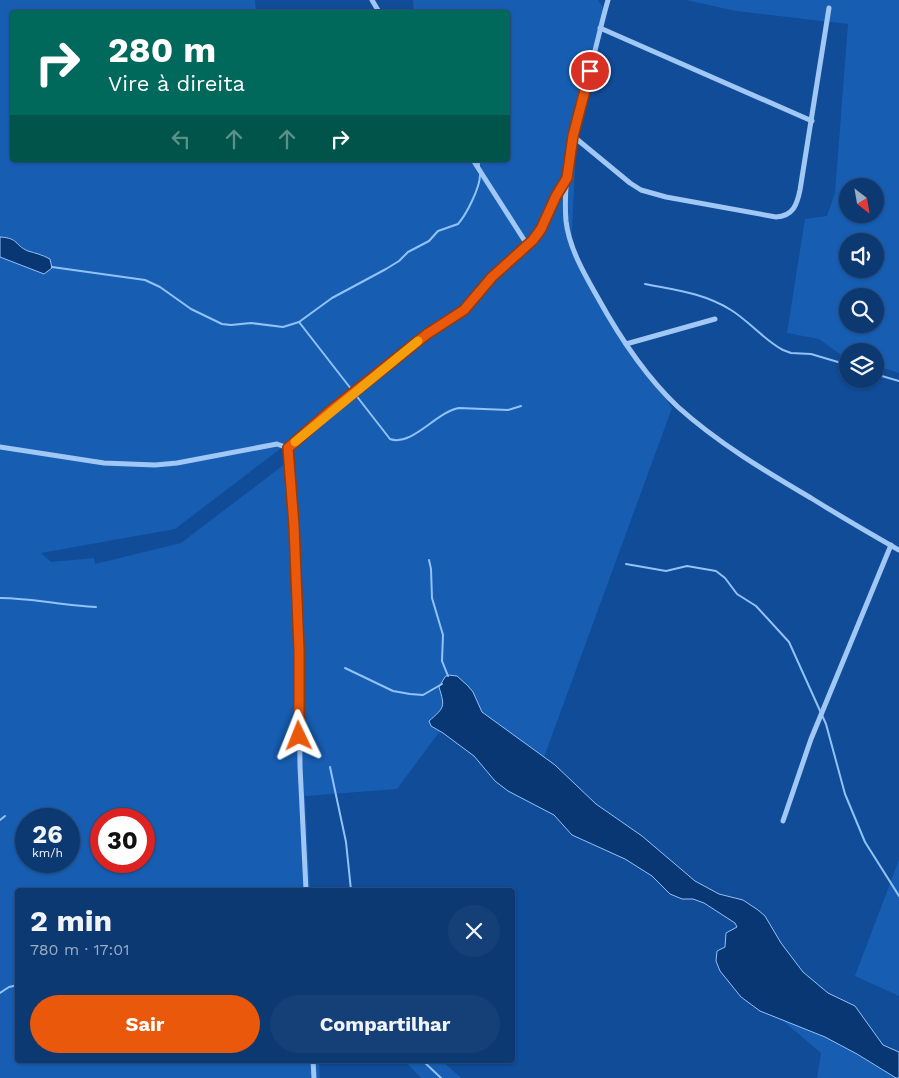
<!DOCTYPE html>
<html lang="pt">
<head>
<meta charset="utf-8">
<style>
	body { margin:0; font-family:"Work Sans",sans-serif; background:#154077; color:#f1f3f6; height:100vh; display:flex; flex-direction:column; font-size:19px; white-space:nowrap }
	* { box-sizing:border-box; margin:0 }
	p { font-size:16px; color:#9aacc4 }
	.icon { flex:none; width:28px; height:28px; fill:none; stroke:currentColor; stroke-width:2; stroke-linecap:round; stroke-linejoin:round }
	.map { position:relative; flex:1; overflow:hidden }
	.side { position:absolute; left:15px; top:888px; width:500px; height:175px; display:flex; flex-direction:column; background:#0c3972; border-radius:5px; box-shadow:0 1px 4px #0004,0 0 0 1px #2c5384 }
	.side>* { flex:none }
	.guide { position:absolute; left:10px; top:10px; width:500px; height:152px; border-radius:5px; box-shadow:0 1px 4px #0004,0 0 0 1px #2c5384; background:#00695c; color:#fff; overflow:hidden }
	.needle { width:32px; rotate:149deg }
	.fabs { position:absolute; left:839px; top:178px; display:grid; gap:10px }
	.fabs a { display:grid; place-items:center; width:45px; height:45px; border-radius:50%; background:#0c3972; box-shadow:0 1px 4px #0004,0 0 0 1px #2c5384; font-size:25px }
	.speed { position:absolute; left:15px; top:808px; display:flex; gap:10px; font-size:25px; font-weight:700; text-align:center }
	.speed>* { display:grid; place-content:center; width:65px; height:65px; border-radius:50%; background:#0c3972; box-shadow:0 1px 4px #0004,0 0 0 1px #2c5384; line-height:1 }
	.speed small { font-size:12px; font-weight:400 }
	.speed .limit { border:8px solid #d22; background:#fff; color:#111 }
	.pin { position:absolute; display:grid; place-items:center; width:42px; height:42px; color:#fff; margin:-21px; border:2px solid #fff; border-radius:50%; box-shadow:0 1px 5px #0007 }
	.me { position:absolute; width:55px; margin:-28px; rotate:358deg; stroke-linejoin:round; filter:drop-shadow(0 0 4px #0008) }
	.turn { display:flex; align-items:center; gap:18px; height:105px; padding:0 15px; font-size:22px }
	.turn .icon { width:65px; height:65px; stroke-width:2.5 }
	.turn b { display:block; font-size:35px; line-height:42px }
	.lanes { display:flex; align-items:center; height:48px; padding:0 15px; background:#0003; justify-content:center; gap:25px; direction:ltr }
	.lanes .off { opacity:.35 }
	.round { display:grid; place-items:center; flex:none; width:52px; height:52px; border-radius:26px; background:#154077 }
	.summary { display:flex; align-items:center; justify-content:space-between; height:85px; padding:0 15px }
	h1 { font-size:30px; font-weight:700; line-height:38px }
	.primary-button { display:flex; gap:10px; margin-top:auto; padding:10px 15px }
	.primary-button a { flex:1; height:58px; border-radius:30px; background:#ea580c; color:#fff; font-size:20px; font-weight:700; line-height:58px; text-align:center }
	.primary-button a+a { background:#154077; color:#f1f3f6 }
	.map>svg:first-child { display:block }
	.green { fill:#175eb3; fill-rule:evenodd }
	.water { fill:#093774; stroke:#92c2f8 }
	.lines { fill:none; stroke-linecap:round; stroke-linejoin:round }
	.stream { stroke:#92c2f8; stroke-width:2 }
	.minor { stroke:#a1c7f4; stroke-width:5 }
	.route-casing { stroke:#983908; stroke-width:12 }
	.route { stroke:#ea580c; stroke-width:9 }
	.slow { stroke:#f59e0b; stroke-width:9 }
</style>
</head>
<body>
<div class="map">
<svg width="899" height="1078" viewBox="0 0 899 1078">
	<rect width="100%" height="100%" fill="#104c98"/>
	<g class="green">
		<path d="M 0,0 L 255,0 L 256,12 L 12,12 L 12,160 L 508,160 L 508,12 L 414,12 L 413,0 L 598,0 L 602,6 L 604,15 L 576,148 L 571,248 L 601,306 L 672,408 L 544,757 L 482,712 L 473,692 L 468,686 L 445,677 L 439,687 L 443,699 L 442,710 L 431,719 L 429,723 L 431,726 L 440,731 L 397,789 L 305,796 L 310,890 L 18,890 L 18,1060 L 319,1060 L 320,1078 L 0,1078 L 0,257 L 26,267 L 44,255 L 25,250 L 11,238 L 0,237 ZM 284,446 L 285,464 L 181,543 L 95,564 L 94,558 L 51,562 L 41,553 L 175,529 ZM 26,819 L 69,819 L 69,861 L 26,861 ZM 101,819 L 144,819 L 144,861 L 101,861 Z"/>
		<path d="M 686,0 L 899,0 L 899,373 L 875,365 L 875,351 L 848,351 L 847,359 L 819,339 L 787,333 L 805,219 L 827,216 L 835,193 L 848,24 L 736,11 ZM 848,186 L 875,186 L 875,214 L 848,214 ZM 848,241 L 875,241 L 875,269 L 848,269 ZM 848,296 L 875,296 L 875,324 L 848,324 Z"/>
		<path d="M 899,860 L 899,996 L 855,976 Z"/>
		<path d="M 782,1020 C 823,1030 860,1057 896,1078 L 817,1078 L 821,1053 Z"/>
		<path d="M 404,1060 L 441,1060 L 461,1078 L 421,1078 Z"/>
	</g>
	<g class="water">
		<path d="M 0,237 C 19,238 14,245 28,251 C 35,253 43,255 50,259 L 52,268 L 44,274 L 0,257 Z"/>
		<path d="M 448,675 L 457,676 L 468,686 L 473,692 L 482,712 L 555,765 L 596,804 L 642,836 L 695,881 L 719,894 L 743,900 L 758,910 L 765,916 L 781,943 L 803,972 L 828,993 L 855,1006 L 883,1045 L 899,1052 L 899,1078 L 896,1078 L 857,1054 L 825,1037 L 760,1011 L 741,997 L 720,971 L 716,961 L 717,951 L 725,947 L 726,933 L 737,927 L 735,923 L 704,903 L 693,899 L 682,899 L 670,894 L 652,876 L 625,859 L 572,835 L 554,815 L 508,791 L 495,781 L 474,756 L 443,733 L 431,726 L 429,721 C 445,707 445,707 439,687 L 445,677 Z"/>
	</g>
	<g class="lines">
		<g class="stream">
			<path d="M 479,160 L 479,168"/>
			<path d="M 52,267 L 145,280 L 160,287 L 191,309 L 222,324 L 231,325 L 251,323 L 283,327 L 299,322 L 332,298 L 386,269 L 399,261 L 408,252 L 429,241 L 438,231 L 458,224 C 466,215 480,188 480,175"/>
			<path d="M 645,284 C 675,290 704,293 731,310 C 749,321 764,340 783,350 L 791,353 L 811,354 L 848,365"/>
			<path d="M 299,322 L 390,439 C 412,447 436,412 459,408 L 508,410 L 521,406"/>
			<path d="M 875,374 L 899,381"/>
			<path d="M 429,560 L 431,569 L 432,598 L 443,635 L 442,661 L 448,676"/>
			<path d="M 626,564 L 666,571 L 687,566 L 716,571 L 725,578 L 737,594 L 756,606 L 789,642 L 826,724 L 845,794 L 865,842 L 899,896"/>
			<path d="M 0,598 C 33,598 64,606 96,607"/>
			<path d="M 345,668 L 393,691 L 410,694 L 423,695 L 442,684"/>
			<path d="M 330,767 L 346,842 L 351,890"/>
			<path d="M 0,820 L 5,816"/>
			<path d="M 0,993 L 9,987 L 18,985"/>
			<path d="M 422,1060 L 441,1078"/>
		</g>
		<g class="minor">
			<path d="M 372,0 L 379,12"/>
			<path d="M 608,0 C 601,24 596,49 589,73 C 577,121 562,171 566,221 C 569,248 585,275 598,298 C 619,336 645,376 678,407 C 718,443 765,471 811,498 C 840,516 869,533 899,550"/>
			<path d="M 600,28 L 812,121"/>
			<path d="M 573,136 L 630,183 L 641,190 L 666,197 L 776,217 C 793,216 797,205 800,190 L 829,8"/>
			<path d="M 473,160 L 528,246"/>
			<path d="M 626,344 L 715,319"/>
			<path d="M 0,447 L 104,463 L 155,465 L 177,463 L 277,444 L 288,448 L 294,544 L 299,649 L 300,766 L 306,890"/>
			<path d="M 288,448 L 329,412 L 427,334 L 464,310 L 472,303 L 492,277 L 533,240 L 541,229 L 556,196 L 567,178"/>
			<path d="M 783,821 L 811,739 L 891,545"/>
			<path d="M 313,1060 L 314,1078"/>
		</g>
	</g>
	<g class="lines">
		<defs>
			<path id="route" d="M 299,736 L 299,650 L 294,526 L 288,448 L 329,412 L 427,334 L 464,310 L 492,277 L 533,240 L 541,229 L 556,196 L 567,178 L 573,136 L 590,71"/>
		</defs>
		<use href="#route" class="route-casing"/>
		<use href="#route" class="route"/>
		<path class="slow" d="M 295,442 L 418,341"/>
	</g>
</svg>
<div class="fabs">
<a><svg class="needle" viewBox="-14 -14 28 28"><path d="M0-13l5 13h-10z" fill="#e53935"/><path d="M0 13l5-13h-10z" fill="#9aacc4"/></svg></a>
<a><svg class="icon" aria-label="sound" viewBox="0 0 24 24"><path d="M4 9h4l5-4v14l-5-4H4zM17 9q2 3 0 6"/></svg></a>
<a><svg class="icon" aria-label="search" viewBox="0 0 24 24"><circle cx="10" cy="10" r="6"/><path d="M15 15l6 6"/></svg></a>
<a><svg class="icon" aria-label="layers" viewBox="0 0 24 24"><path d="M12 4l9 5-9 5-9-5zM3 14l9 5 9-5"/></svg></a>
</div>
<div class="speed"><div>26<small>km/h</small></div><div class="limit">30</div></div>
<div class="pin" style="left:590px;top:71px;background:#d93025"><svg class="icon" aria-label="arrive" viewBox="0 0 24 24"><path d="M6 21V4h12l-3 4 3 4H6"/></svg></div>
<svg class="me" style="left:299px;top:736px" viewBox="-20 -20 40 40"><path d="M0-17L14 15 0 8-14 15z" fill="#ea580c" stroke="#fff" stroke-width="4"/></svg>
<div class="guide">
<div class="turn"><svg class="icon" aria-label="right" viewBox="0 0 24 24"><path d="M7 20v-9h11M14 6l5 5-5 5"/></svg><div><b>280 m</b>Vire à direita</div></div>
<div class="lanes"><svg class="icon off" aria-label="left" viewBox="0 0 24 24"><path d="M17 20v-9H6M10 6l-5 5 5 5"/></svg><svg class="icon off" aria-label="ahead" viewBox="0 0 24 24"><path d="M12 20V5M6 11l6-6 6 6"/></svg><svg class="icon off" aria-label="ahead" viewBox="0 0 24 24"><path d="M12 20V5M6 11l6-6 6 6"/></svg><svg class="icon" aria-label="right" viewBox="0 0 24 24"><path d="M7 20v-9h11M14 6l5 5-5 5"/></svg></div>
</div>
<section class="side">
<div class="summary"><div><h1>2 min</h1><p>780 m · 17:01</p></div><a class="round"><svg class="icon" aria-label="close" viewBox="0 0 24 24"><path d="M6 6l12 12M18 6L6 18"/></svg></a></div>
<div class="primary-button"><a>Sair</a><a>Compartilhar</a></div>
</section>
</div>
</body>
</html>
